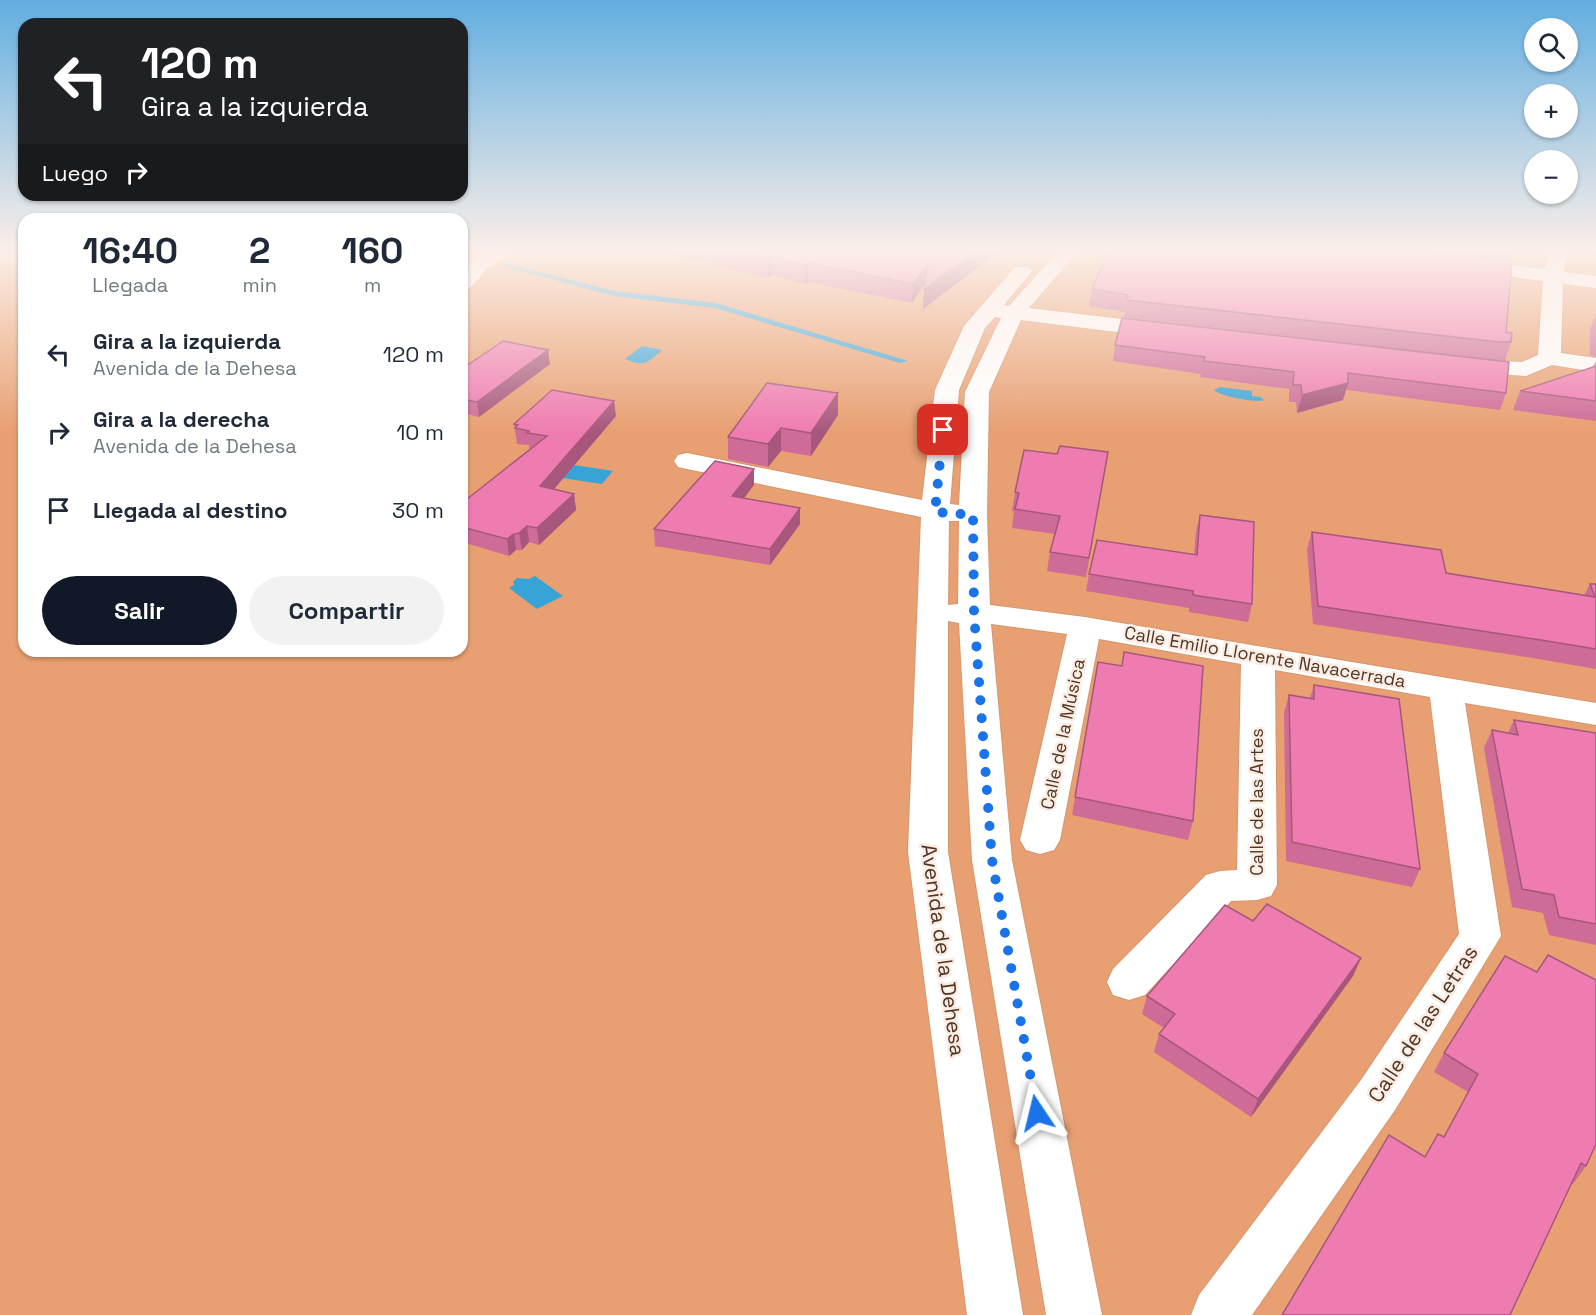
<!DOCTYPE html>
<html lang="es">
<head>
<meta charset="utf-8">
<style>
	body { margin:0; font-family:"Space Grotesk",sans-serif; background:#f2f2f3; color:#1f2937; height:100vh; display:flex; flex-direction:column; font-size:22px; white-space:nowrap }
	* { box-sizing:border-box; margin:0 }
	p { font-size:20px; color:#747a83 }
	.icon { flex:none; width:33px; height:33px; fill:none; stroke:currentColor; stroke-width:2; stroke-linecap:round; stroke-linejoin:round }
	.map { position:relative; flex:1; overflow:hidden }
	.sheet { position:absolute; left:18px; top:213px; width:450px; height:444px; display:flex; flex-direction:column; background:#fff; border-radius:18px; box-shadow:0 2px 4px #0004 }
	.sheet>* { flex:none }
	.banner { position:absolute; left:18px; top:18px; width:450px; height:183px; border-radius:18px; box-shadow:0 2px 4px #0004; background:#202124; color:#fff; overflow:hidden }
	.tools { position:absolute; left:1524px; top:18px; display:grid; gap:12px }
	.tools a { display:grid; place-items:center; width:54px; height:54px; border-radius:50%; background:#fff; box-shadow:0 2px 4px #0004; font-size:30px }
	.pin { position:absolute; display:grid; place-items:center; width:51px; height:51px; color:#fff; margin:-26px; border-radius:12px; box-shadow:0 3px 9px #0006 }
	.me { position:absolute; width:66px; margin:-33px; rotate:350deg; stroke-linejoin:round; filter:drop-shadow(0 0 4px #0008) }
	.turn { display:flex; align-items:center; gap:21px; height:126px; padding:0 24px; font-size:27px }
	.turn .icon { width:78px; height:78px; stroke-width:2.5 }
	.turn b { display:block; font-size:42px; line-height:51px }
	.then { display:flex; align-items:center; height:57px; padding:0 24px; background:#0003; gap:12px; font-size:22px }
	.eta { display:flex; justify-content:space-evenly; align-items:center; height:102px; text-align:center }
	.eta b { font-size:36px; font-weight:800; line-height:42px }
	.action { display:flex; gap:12px; margin-top:auto; padding:12px 24px }
	.action a { flex:1; height:69px; border-radius:36px; background:#111827; color:#fff; font-size:24px; font-weight:800; line-height:69px; text-align:center }
	.action a+a { background:#f2f2f3; color:#1f2937 }
	ul { padding:0; list-style:none }
	li { display:flex; align-items:center; gap:18px; height:78px; padding:0 24px }
	li div { flex:1 }
	li b { display:block; font-size:22px }
	li em { font-style:normal }
	.map>svg:first-child { display:block }
	.green { fill:#e89f71 }
	.water { fill:#36a4d7 }
	.lines { fill:none; stroke-linecap:round; stroke-linejoin:round }
	.stream { fill:#36a4d7; fill-rule:evenodd }
	.minor-casing { stroke:#d6976e; stroke-width:2 }
	.minor { fill:#fff; fill-rule:evenodd }
	.wall { fill:#ce6b97 }
	.shaded-wall { fill:#a7577b }
	.building { fill:#ef7cb0; stroke:#a7577b; stroke-width:1.5 }
	.route { stroke:#1a73e8; stroke-width:10; stroke-dasharray:0 18 }
	.labels { text-anchor:middle; stroke-width:5; stroke-linejoin:round; paint-order:stroke }
	.street-label { font-size:18px; fill:#503524; stroke:#fbede4 }
	.near-street-label { font-size:21px; fill:#503524; stroke:#fbede4 }
</style>
</head>
<body>
<div class="map">
<svg width="1596" height="1315" viewBox="0 0 1596 1315">
	<rect width="100%" height="100%" fill="#f8dccc"/>
	<path class="green" d="M 0,249 L 24,249 L 24,651 L 462,651 L 462,249 L 1596,249 L 1596,1315 L 0,1315 Z"/>
	<g class="water">
		<path d="M 642,346 L 662,350 C 646,364 644,367 625,359 Z"/>
		<path d="M 1220,387 L 1252,391 L 1252,396 L 1260,397 L 1264,400 C 1256,403 1219,396 1214,390 Z"/>
		<path d="M 574,465 L 613,471 L 602,484 L 562,478 L 569,467 Z"/>
		<path d="M 535,576 L 563,596 L 537,609 L 509,588 L 514,585 L 513,582 L 517,578 L 529,579 Z"/>
	</g>
	<g class="lines">
		<g class="stream">
			<path d="M 462,250 L 473,252 L 474,254 L 470,256 L 462,254 Z"/>
			<path d="M 502,262 L 614,291 L 716,303 L 908,361 L 900,363 L 715,308 L 614,296 L 502,266 Z"/>
		</g>
		<defs>
			<g id="minor">
				<path d="M 493,249 L 516,249 C 510,257 499,260 491,265 C 480,273 476,288 462,291 L 462,273 L 476,258 Z"/>
				<path d="M 1060,249 L 1080,249 L 1029,308 L 1164,324 L 1172,326 L 1175,331 L 1172,336 L 1164,338 L 1021,320 L 989,392 L 987,515 L 990,605 L 1085,617 L 1596,703 L 1596,725 L 1465,703 L 1501,936 L 1395,1110 L 1252,1315 L 1191,1315 L 1199,1295 L 1361,1080 L 1459,934 L 1430,697 L 1275,670 L 1277,885 L 1271,896 L 1257,900 L 1231,901 L 1145,995 L 1129,1000 L 1113,995 L 1107,982 L 1113,969 L 1206,875 L 1220,871 L 1237,870 L 1241,664 L 1099,639 L 1060,840 L 1054,850 L 1040,854 L 1026,850 L 1020,840 L 1067,634 L 991,624 L 1012,860 L 1102,1315 L 1046,1315 L 972,860 L 959,623 L 948,621 L 948,852 L 1023,1315 L 967,1315 L 908,852 L 921,517 L 687,469 L 678,467 L 674,461 L 678,455 L 687,453 L 922,500 L 935,390 L 964,326 L 1015,267 L 1029,267 L 1032,271 L 1004,305 L 1009,306 ZM 995,317 L 1001,318 L 965,392 L 959,505 L 950,504 L 959,390 L 985,328 ZM 949,521 L 959,521 L 958,604 L 948,605 Z"/>
				<path d="M 1549,249 L 1568,249 L 1564,272 L 1596,276 L 1596,288 L 1563,284 L 1561,353 L 1596,358 L 1596,372 L 1552,365 L 1526,376 L 1455,371 L 1451,366 L 1455,361 L 1463,359 L 1522,362 L 1538,355 L 1543,281 L 1467,271 L 1460,269 L 1457,265 L 1460,261 L 1467,259 L 1545,269 Z"/>
			</g>
		</defs>
		<use href="#minor" class="minor-casing"/>
		<use href="#minor" class="minor"/>
	</g>
	<g class="wall">
		<path d="M 641,249 L 1000,249 L 1000,251 L 923,309 L 925,283 L 912,303 L 808,282 L 805,284 L 772,275 L 768,278 L 692,259 Z"/>
		<path d="M 1109,249 L 1513,249 L 1509,262 L 1506,332 L 1511,342 L 1505,360 L 1493,360 L 1506,393 L 1500,410 L 1346,390 L 1343,400 L 1297,413 L 1296,402 L 1289,402 L 1289,389 L 1200,377 L 1201,374 L 1113,361 L 1115,345 L 1466,357 L 1124,317 L 1125,312 L 1089,306 L 1092,289 Z"/>
		<path d="M 1568,249 L 1596,249 L 1596,256 Z"/>
		<path d="M 1596,315 L 1596,357 L 1590,355 L 1590,329 Z"/>
		<path d="M 1596,361 L 1596,421 L 1513,410 L 1520,391 L 1593,367 Z"/>
		<path d="M 550,364 L 479,417 L 462,413 L 462,369 Z"/>
		<path d="M 838,415 L 811,456 L 781,451 L 768,467 L 728,459 L 728,437 Z"/>
		<path d="M 616,416 L 554,489 L 574,494 L 576,510 L 539,545 L 529,542 L 522,550 L 516,550 L 509,556 L 462,542 L 462,503 L 531,448 L 529,448 L 529,445 L 517,444 L 514,424 Z"/>
		<path d="M 1108,452 L 1086,577 L 1047,571 L 1050,552 L 1055,534 L 1012,528 L 1014,511 L 1012,511 L 1015,492 L 1057,454 Z"/>
		<path d="M 754,485 L 744,498 L 800,524 L 770,565 L 655,546 L 654,529 Z"/>
		<path d="M 1200,515 L 1252,604 L 1248,622 L 1189,612 L 1189,608 L 1086,591 L 1089,574 L 1194,555 L 1196,531 Z"/>
		<path d="M 1312,532 L 1446,573 L 1584,595 L 1590,584 L 1596,584 L 1596,669 L 1533,658 L 1313,624 L 1307,549 Z"/>
		<path d="M 1098,662 L 1193,821 L 1188,840 L 1072,815 Z"/>
		<path d="M 1314,685 L 1420,869 L 1412,887 L 1286,861 L 1284,713 L 1289,695 L 1310,698 Z"/>
		<path d="M 1514,720 L 1596,733 L 1596,945 L 1549,935 L 1543,913 L 1512,907 L 1484,748 L 1492,730 L 1508,733 Z"/>
		<path d="M 1253,921 L 1361,958 L 1353,976 L 1251,1117 L 1154,1052 L 1159,1034 L 1164,1028 L 1142,1014 L 1147,996 Z"/>
		<path d="M 1505,956 L 1586,1166 L 1573,1184 L 1444,1137 L 1468,1092 L 1434,1072 L 1444,1053 Z"/>
	</g>
	<g class="shaded-wall">
		<path d="M 980,249 L 1000,249 L 1000,251 L 923,309 L 924,289 Z"/>
		<path d="M 772,257 L 772,275 L 768,278 L 768,259 Z"/>
		<path d="M 929,261 L 927,280 L 912,303 L 913,284 Z"/>
		<path d="M 808,263 L 808,282 L 805,284 L 805,265 Z"/>
		<path d="M 548,350 L 550,364 L 479,417 L 477,402 Z"/>
		<path d="M 1348,383 L 1343,400 L 1297,413 L 1302,395 Z"/>
		<path d="M 838,393 L 838,415 L 811,456 L 811,433 Z"/>
		<path d="M 614,401 L 616,416 L 543,502 L 540,486 Z"/>
		<path d="M 781,428 L 781,451 L 768,467 L 768,444 Z"/>
		<path d="M 754,469 L 754,485 L 733,512 L 732,496 Z"/>
		<path d="M 574,494 L 576,510 L 539,545 L 537,528 Z"/>
		<path d="M 800,508 L 800,524 L 770,565 L 770,549 Z"/>
		<path d="M 527,526 L 529,542 L 522,550 L 519,533 Z"/>
		<path d="M 514,534 L 516,550 L 509,556 L 507,539 Z"/>
		<path d="M 1361,958 L 1353,976 L 1251,1117 L 1258,1099 Z"/>
	</g>
	<g class="building">
		<path d="M 724,249 L 980,249 L 924,289 L 929,261 L 913,284 L 808,263 L 805,265 L 772,257 L 768,259 Z"/>
		<path d="M 1109,249 L 1401,249 L 1512,262 L 1506,332 L 1512,333 L 1511,342 L 1499,342 L 1127,300 L 1128,295 L 1092,289 Z"/>
		<path d="M 1122,318 L 1509,362 L 1506,393 L 1348,373 L 1348,383 L 1302,395 L 1301,385 L 1293,385 L 1294,372 L 1204,361 L 1205,357 L 1115,345 Z"/>
		<path d="M 503,341 L 548,350 L 477,402 L 462,399 L 462,369 Z"/>
		<path d="M 1596,366 L 1596,401 L 1520,391 Z"/>
		<path d="M 767,383 L 838,393 L 811,433 L 781,428 L 768,444 L 728,437 Z"/>
		<path d="M 552,390 L 614,401 L 540,486 L 574,494 L 537,528 L 527,526 L 519,533 L 514,534 L 507,539 L 462,527 L 462,503 L 547,436 L 527,433 L 529,431 L 515,428 L 518,425 L 514,424 Z"/>
		<path d="M 1060,446 L 1108,452 L 1089,558 L 1050,552 L 1060,516 L 1015,509 L 1019,493 L 1015,492 L 1024,450 L 1057,454 Z"/>
		<path d="M 715,461 L 754,469 L 732,496 L 800,508 L 770,549 L 654,529 Z"/>
		<path d="M 1200,515 L 1254,522 L 1252,604 L 1193,595 L 1193,591 L 1089,574 L 1097,540 L 1197,555 Z"/>
		<path d="M 1312,532 L 1441,550 L 1446,573 L 1595,597 L 1590,584 L 1596,584 L 1596,649 L 1541,640 L 1318,606 Z"/>
		<path d="M 1124,652 L 1203,666 L 1193,821 L 1075,797 L 1098,662 L 1122,666 Z"/>
		<path d="M 1314,685 L 1399,699 L 1420,869 L 1292,842 L 1289,695 L 1314,699 Z"/>
		<path d="M 1514,720 L 1596,733 L 1596,924 L 1559,917 L 1554,895 L 1522,889 L 1492,730 L 1518,735 Z"/>
		<path d="M 1267,904 L 1361,958 L 1258,1099 L 1159,1034 L 1175,1014 L 1147,996 L 1225,905 L 1253,921 Z"/>
		<path d="M 1548,955 L 1596,980 L 1596,1144 L 1586,1166 L 1581,1163 L 1510,1315 L 1282,1315 L 1389,1135 L 1425,1157 L 1438,1134 L 1444,1137 L 1478,1074 L 1444,1053 L 1505,956 L 1537,972 Z"/>
	</g>
	<linearGradient id="sky" x2="0" y2="1"><stop stop-color="#61aee1"/><stop offset="0.58" stop-color="#fcefe8"/><stop offset="1" stop-color="#fcefe8" stop-opacity="0"/></linearGradient>
	<rect width="1596" height="433" fill="url(#sky)"/>
	<g class="lines">
		<path class="route" d="M 943,430 L 935,512 L 973,515 L 974,613 L 992,860 L 1037,1113"/>
	</g>
	<g class="labels">
		<g class="street-label">
			<text transform="translate(1265 657) rotate(10)" y="6">Calle Emilio Llorente Navacerrada</text>
			<text transform="translate(1063 734) rotate(-78)" y="6">Calle de la Música</text>
			<text transform="translate(1257 802) rotate(-90)" y="6">Calle de las Artes</text>
		</g>
		<g class="near-street-label">
			<text transform="translate(943 950) rotate(82)" y="7">Avenida de la Dehesa</text>
			<text transform="translate(1423 1024) rotate(-57)" y="7">Calle de las Letras</text>
		</g>
	</g>
</svg>
<div class="tools">
<a><svg class="icon" aria-label="search" viewBox="0 0 24 24"><circle cx="10" cy="10" r="6"/><path d="M15 15l6 6"/></svg></a>
<a>+</a>
<a>−</a>
</div>
<div class="pin" style="left:943px;top:430px;background:#d93025"><svg class="icon" aria-label="arrive" viewBox="0 0 24 24"><path d="M6 21V4h12l-3 4 3 4H6"/></svg></div>
<svg class="me" style="left:1037px;top:1113px" viewBox="-20 -20 40 40"><path d="M0-17L14 15 0 8-14 15z" fill="#1a73e8" stroke="#fff" stroke-width="4"/></svg>
<div class="banner">
<div class="turn"><svg class="icon" aria-label="left" viewBox="0 0 24 24"><path d="M17 20v-9H6M10 6l-5 5 5 5"/></svg><div><b>120 m</b>Gira a la izquierda</div></div>
<div class="then">Luego<svg class="icon" aria-label="right" viewBox="0 0 24 24"><path d="M7 20v-9h11M14 6l5 5-5 5"/></svg></div>
</div>
<section class="sheet">
<div class="eta">
<div><b>16:40</b><p>Llegada</p></div>
<div><b>2</b><p>min</p></div>
<div><b>160</b><p>m</p></div>
</div>
<ul>
<li><svg class="icon" aria-label="left" viewBox="0 0 24 24"><path d="M17 20v-9H6M10 6l-5 5 5 5"/></svg><div><b>Gira a la izquierda</b><p>Avenida de la Dehesa</p></div><em>120 m</em></li>
<li><svg class="icon" aria-label="right" viewBox="0 0 24 24"><path d="M7 20v-9h11M14 6l5 5-5 5"/></svg><div><b>Gira a la derecha</b><p>Avenida de la Dehesa</p></div><em>10 m</em></li>
<li><svg class="icon" aria-label="arrive" viewBox="0 0 24 24"><path d="M6 21V4h12l-3 4 3 4H6"/></svg><div><b>Llegada al destino</b></div><em>30 m</em></li>
</ul>
<div class="action"><a>Salir</a><a>Compartir</a></div>
</section>
</div>
</body>
</html>
